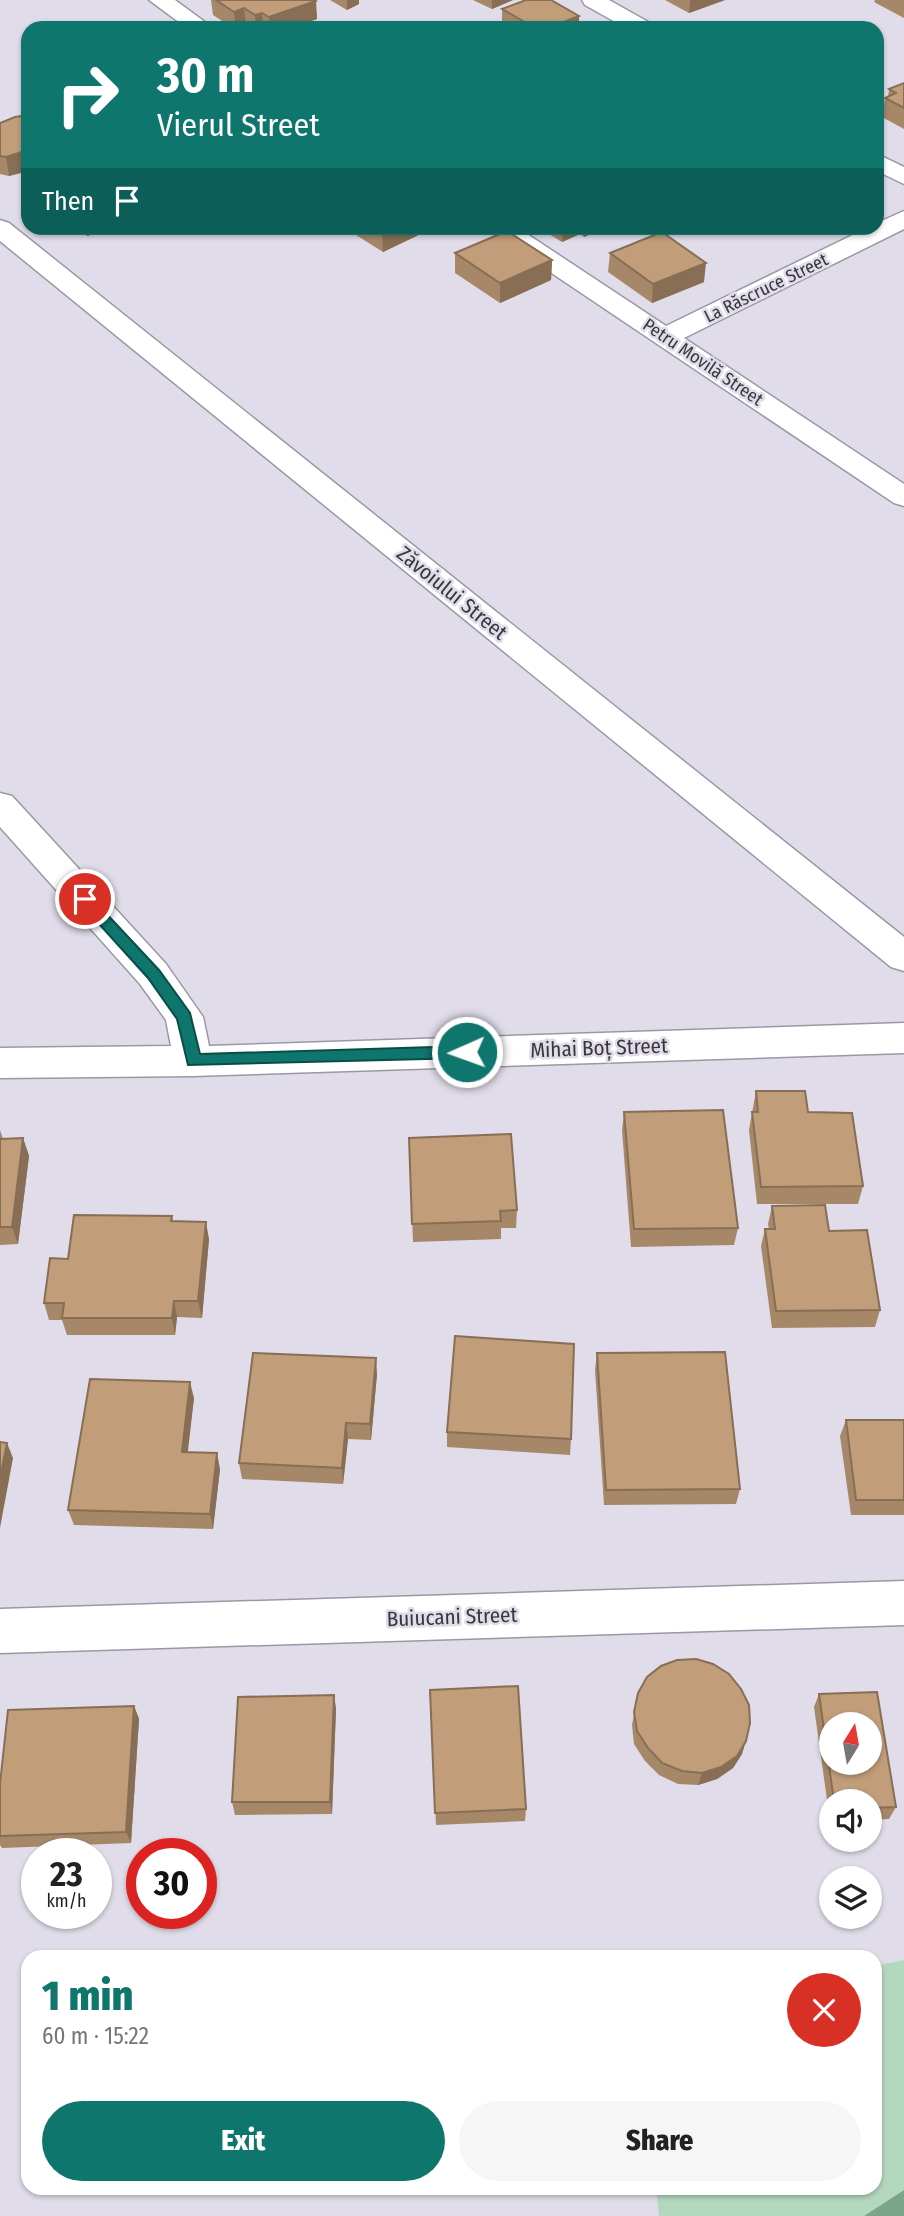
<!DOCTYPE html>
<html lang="en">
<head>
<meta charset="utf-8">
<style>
	body { margin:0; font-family:"Fira Sans Condensed",sans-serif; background:#f6f6f6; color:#222; height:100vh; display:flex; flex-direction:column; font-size:26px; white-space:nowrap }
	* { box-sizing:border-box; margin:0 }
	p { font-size:23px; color:#767676 }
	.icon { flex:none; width:38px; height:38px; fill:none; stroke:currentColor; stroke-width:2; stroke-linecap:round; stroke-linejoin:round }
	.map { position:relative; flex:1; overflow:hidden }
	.details { position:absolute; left:21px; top:1950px; width:861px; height:245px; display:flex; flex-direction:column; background:#fff; border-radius:21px; box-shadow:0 2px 5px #0004 }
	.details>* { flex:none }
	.top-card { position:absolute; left:21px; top:21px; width:863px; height:214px; border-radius:21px; box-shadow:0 2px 5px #0004; background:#0f766e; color:#fff; overflow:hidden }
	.needle { width:46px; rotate:11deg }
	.tools { position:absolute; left:819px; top:1712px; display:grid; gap:14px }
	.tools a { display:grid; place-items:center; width:63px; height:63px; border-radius:50%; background:#fff; box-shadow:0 2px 5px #0004; font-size:35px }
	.speed { position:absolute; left:21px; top:1838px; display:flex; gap:14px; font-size:35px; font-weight:700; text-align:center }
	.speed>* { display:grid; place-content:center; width:91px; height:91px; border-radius:50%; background:#fff; box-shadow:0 2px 5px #0004; line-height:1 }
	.speed small { font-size:18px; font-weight:400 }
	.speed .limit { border:10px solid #d22; background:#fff; color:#111 }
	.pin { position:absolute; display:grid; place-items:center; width:60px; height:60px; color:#fff; margin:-30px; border:4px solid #fff; border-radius:50%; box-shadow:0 2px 7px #0007 }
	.me { position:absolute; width:77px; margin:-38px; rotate:268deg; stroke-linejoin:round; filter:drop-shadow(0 0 5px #0008) }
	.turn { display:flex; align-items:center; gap:24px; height:147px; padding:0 21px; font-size:32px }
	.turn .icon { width:91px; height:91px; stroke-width:2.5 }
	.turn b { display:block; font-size:49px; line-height:60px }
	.then { display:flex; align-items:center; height:66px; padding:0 21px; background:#0003; gap:14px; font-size:26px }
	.round { display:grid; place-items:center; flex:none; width:74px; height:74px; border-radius:37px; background:#f6f6f6 }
	.head { display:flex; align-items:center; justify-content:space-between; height:119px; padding:0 21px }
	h1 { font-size:42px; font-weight:800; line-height:52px; color:#0f766e }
	.button { display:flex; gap:14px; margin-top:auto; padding:14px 21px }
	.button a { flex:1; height:80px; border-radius:42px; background:#0f766e; color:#fff; font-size:28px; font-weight:800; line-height:80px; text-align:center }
	.button a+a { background:#f6f6f6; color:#222 }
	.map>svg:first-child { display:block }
	.green { fill:#b4d8be }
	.forest { fill:#7aa587 }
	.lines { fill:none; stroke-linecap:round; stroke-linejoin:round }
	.minor-casing { stroke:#9b98a4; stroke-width:3 }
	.minor { fill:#fff; fill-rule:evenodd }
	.wall { fill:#a68768 }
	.shaded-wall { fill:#876e55 }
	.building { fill:#c19d79; stroke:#876e55; stroke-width:2; fill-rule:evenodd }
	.route { fill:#0f766e; stroke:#0a4d48; stroke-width:2 }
	.labels { text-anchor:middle; stroke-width:5; stroke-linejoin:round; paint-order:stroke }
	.far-street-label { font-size:18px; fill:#39373c; stroke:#e0dce9 }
	.street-label { font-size:21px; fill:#39373c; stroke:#e0dce9 }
</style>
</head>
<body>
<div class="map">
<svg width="904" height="2216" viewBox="0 0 904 2216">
	<rect width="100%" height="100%" fill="#e0dce9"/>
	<path class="green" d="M 904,1960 L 904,2190 L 864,2216 L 659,2216 L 656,2188 L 875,2188 L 875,1966 Z"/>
	<path class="forest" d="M 904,2190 L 904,2216 L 864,2216 Z"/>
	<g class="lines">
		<defs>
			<g id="minor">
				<path d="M 149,0 L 175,0 L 213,28 L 187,28 Z"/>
				<path d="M 582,0 L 609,0 L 650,23 L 653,28 L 626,28 L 585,5 Z"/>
				<path d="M 877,154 L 904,167 L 904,184 L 877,171 Z"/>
				<path d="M 904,211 L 904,229 L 684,338 L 904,484 L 904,506 L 894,503 L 492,233 L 488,228 L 518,228 L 666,326 L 867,228 L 877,228 L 877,223 Z"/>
				<path d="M 0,220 L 9,223 L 904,937 L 904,971 L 891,967 L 0,241 Z"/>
				<path d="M 0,793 L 12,796 L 166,964 L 203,1017 L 209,1046 L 904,1023 L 904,1053 L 193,1076 L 0,1078 L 0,1048 L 171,1046 L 166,1020 L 140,984 L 0,827 Z"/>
				<path d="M 904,1581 L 904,1625 L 0,1653 L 0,1609 Z"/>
			</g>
		</defs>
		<use href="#minor" class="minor-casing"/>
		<use href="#minor" class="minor"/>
	</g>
	<g class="wall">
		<path d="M 211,0 L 315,0 L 317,19 L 291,28 L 248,28 L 246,26 L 242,28 L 233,28 L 213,15 Z"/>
		<path d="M 330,0 L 359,0 L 359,4 L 347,10 Z"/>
		<path d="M 473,0 L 513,0 L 492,9 Z"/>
		<path d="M 665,0 L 725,0 L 689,13 Z"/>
		<path d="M 875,0 L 904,0 L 904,18 L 874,2 Z"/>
		<path d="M 502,9 L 579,28 L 502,28 Z"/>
		<path d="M 904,83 L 904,129 L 882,117 L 885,98 L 888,97 L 889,89 Z"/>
		<path d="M 28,115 L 28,171 L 9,176 L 0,174 L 0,123 Z"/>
		<path d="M 78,228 L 112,228 L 87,236 Z"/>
		<path d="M 345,228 L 431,228 L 431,229 L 383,252 Z"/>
		<path d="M 539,228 L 605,228 L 584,237 L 580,234 L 562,242 Z"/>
		<path d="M 455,253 L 552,260 L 551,280 L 500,303 L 455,273 Z"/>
		<path d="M 610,253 L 704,282 L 652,303 L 608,272 Z"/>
		<path d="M 756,1091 L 808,1112 L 863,1186 L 858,1204 L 757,1204 L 749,1130 Z"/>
		<path d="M 624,1112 L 738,1228 L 734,1245 L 631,1247 L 622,1130 Z"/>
		<path d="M 0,1130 L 3,1139 L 23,1138 L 29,1156 L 18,1244 L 0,1245 Z"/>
		<path d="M 409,1138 L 517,1210 L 516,1228 L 501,1228 L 501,1239 L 413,1242 Z"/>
		<path d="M 772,1206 L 829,1231 L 880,1310 L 875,1327 L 772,1328 L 761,1246 L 765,1229 L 769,1229 L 768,1224 Z"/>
		<path d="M 172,1216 L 173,1221 L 209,1239 L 202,1318 L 177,1317 L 175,1335 L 67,1335 L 62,1320 L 49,1320 L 44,1303 L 68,1259 Z"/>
		<path d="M 597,1353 L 740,1489 L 736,1504 L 604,1505 L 595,1370 Z"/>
		<path d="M 377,1374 L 371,1440 L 348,1439 L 343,1484 L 242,1479 L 239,1463 Z"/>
		<path d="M 194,1398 L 187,1452 L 220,1469 L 213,1529 L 74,1525 L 68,1510 Z"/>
		<path d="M 846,1420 L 904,1420 L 904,1515 L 851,1515 L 840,1436 Z"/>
		<path d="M 447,1432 L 571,1439 L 570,1455 L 447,1447 Z"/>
		<path d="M 430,1690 L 526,1809 L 525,1821 L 436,1825 Z"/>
		<path d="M 638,1693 L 742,1754 L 733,1768 L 717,1779 L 698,1785 L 678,1784 L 659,1775 L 645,1761 L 634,1744 L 632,1725 Z"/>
		<path d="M 819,1694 L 896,1807 L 889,1819 L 870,1820 L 870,1801 L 831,1801 L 831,1821 L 830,1821 L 814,1707 Z"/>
		<path d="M 134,1706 L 139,1719 L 131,1843 L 2,1848 L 0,1845 L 0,1784 Z"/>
		<path d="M 336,1708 L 332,1814 L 235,1815 L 232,1802 Z"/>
	</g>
	<g class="shaded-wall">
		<path d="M 347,0 L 359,0 L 359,4 L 347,10 Z"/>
		<path d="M 492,0 L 513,0 L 492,9 Z"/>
		<path d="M 690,0 L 725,0 L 689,13 Z"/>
		<path d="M 316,1 L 317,19 L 291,28 L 270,28 L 269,17 Z"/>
		<path d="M 244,8 L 246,26 L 242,28 L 236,28 L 234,12 Z"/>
		<path d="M 262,13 L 263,28 L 256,28 L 255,15 Z"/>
		<path d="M 579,16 L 579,28 L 548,28 Z"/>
		<path d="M 28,150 L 28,171 L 9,176 L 6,157 Z"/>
		<path d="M 86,228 L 112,228 L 87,236 Z"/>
		<path d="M 393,228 L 431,228 L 431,229 L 383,252 L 382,232 Z"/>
		<path d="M 563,228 L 581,228 L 580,234 L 562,242 Z"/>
		<path d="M 585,228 L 605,228 L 584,237 Z"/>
		<path d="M 552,260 L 551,280 L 500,303 L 500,283 Z"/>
		<path d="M 706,263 L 704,282 L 652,303 L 653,284 Z"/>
		<path d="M 23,1138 L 29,1156 L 18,1244 L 12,1227 Z"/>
		<path d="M 206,1222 L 209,1239 L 202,1318 L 198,1301 Z"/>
		<path d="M 174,1301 L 177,1317 L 175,1335 L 172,1318 Z"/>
		<path d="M 376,1358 L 377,1374 L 371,1440 L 370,1424 Z"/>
		<path d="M 190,1382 L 194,1398 L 186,1468 L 182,1452 Z"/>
		<path d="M 346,1423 L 348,1439 L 343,1484 L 342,1468 Z"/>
		<path d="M 7,1443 L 13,1458 L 0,1528 L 0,1479 Z"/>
		<path d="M 217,1453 L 220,1469 L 213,1529 L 210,1514 Z"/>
		<path d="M 334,1695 L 336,1708 L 332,1814 L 330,1802 Z"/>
		<path d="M 134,1706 L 139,1719 L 131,1843 L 126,1832 Z"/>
		<path d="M 746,1741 L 742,1754 L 733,1768 L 717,1779 L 698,1785 L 702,1773 Z"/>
	</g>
	<g class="building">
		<path d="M 216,0 L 315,0 L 316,1 L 269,17 L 262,13 L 255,15 L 244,8 L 234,12 Z"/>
		<path d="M 526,0 L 551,0 L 579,16 L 548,28 L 535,28 L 502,9 Z"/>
		<path d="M 788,23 L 797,28 L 775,28 Z"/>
		<path d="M 904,83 L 904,108 L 885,98 L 896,93 L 889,89 Z"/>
		<path d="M 28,115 L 28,150 L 6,157 L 0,156 L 0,123 L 15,117 Z"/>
		<path d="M 374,228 L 393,228 L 382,232 Z"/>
		<path d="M 507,231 L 552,260 L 500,283 L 455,253 Z"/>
		<path d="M 662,232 L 706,263 L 653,284 L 610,253 Z"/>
		<path d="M 756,1091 L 805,1091 L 808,1112 L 852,1113 L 863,1186 L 761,1187 L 752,1112 L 758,1112 Z"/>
		<path d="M 723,1110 L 738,1228 L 634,1229 L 624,1112 Z"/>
		<path d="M 511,1134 L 517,1210 L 500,1211 L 501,1221 L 412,1224 L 409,1138 Z"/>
		<path d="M 23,1138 L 12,1227 L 0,1227 L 0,1139 Z"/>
		<path d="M 825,1205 L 829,1231 L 867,1230 L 880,1310 L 776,1311 L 765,1229 L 775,1229 L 772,1206 Z"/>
		<path d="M 74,1215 L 172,1216 L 171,1221 L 206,1222 L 198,1301 L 174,1301 L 172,1318 L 62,1318 L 64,1303 L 44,1303 L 50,1258 L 68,1259 Z"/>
		<path d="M 455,1336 L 574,1344 L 571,1439 L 447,1432 Z"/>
		<path d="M 725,1352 L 740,1489 L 606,1490 L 597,1353 Z"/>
		<path d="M 253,1353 L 376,1358 L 370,1424 L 346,1423 L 342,1468 L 239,1463 Z"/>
		<path d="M 90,1379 L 190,1382 L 182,1452 L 217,1453 L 210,1514 L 68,1510 Z"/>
		<path d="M 846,1420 L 904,1420 L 904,1500 L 856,1500 Z"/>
		<path d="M 0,1442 L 7,1443 L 0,1479 Z"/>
		<path d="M 696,1659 L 713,1664 L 729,1674 L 741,1689 L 749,1705 L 750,1723 L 746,1741 L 737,1756 L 721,1767 L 702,1773 L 682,1771 L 662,1763 L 648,1748 L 637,1731 L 634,1712 L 638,1693 L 647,1677 L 661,1666 L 677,1660 Z"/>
		<path d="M 518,1686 L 526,1809 L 435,1813 L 430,1690 Z"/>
		<path d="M 877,1692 L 896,1807 L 870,1808 L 870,1801 L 834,1801 L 819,1694 ZM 831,1724 L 870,1724 L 870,1762 L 831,1762 Z"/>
		<path d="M 334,1695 L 330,1802 L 232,1802 L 238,1697 Z"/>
		<path d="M 134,1706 L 126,1832 L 0,1836 L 0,1784 L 8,1710 Z"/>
	</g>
	<path class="route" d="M 85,894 L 90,896 L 159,970 L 190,1013 L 200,1054 L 467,1046 L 475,1052 L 467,1058 L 188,1065 L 177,1019 L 148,978 L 80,903 L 78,899 L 80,896 Z"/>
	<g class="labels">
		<g class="far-street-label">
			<text transform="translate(766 288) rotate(-26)" y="6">La Răscruce Street</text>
			<text transform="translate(703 362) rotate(34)" y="6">Petru Movilă Street</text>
		</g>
		<g class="street-label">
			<text transform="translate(452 593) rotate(39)" y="7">Zăvoiului Street</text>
			<text transform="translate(599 1048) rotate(-2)" y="7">Mihai Boț Street</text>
			<text transform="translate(452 1617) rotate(-2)" y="7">Buiucani Street</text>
		</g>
	</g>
</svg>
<div class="tools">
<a><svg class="needle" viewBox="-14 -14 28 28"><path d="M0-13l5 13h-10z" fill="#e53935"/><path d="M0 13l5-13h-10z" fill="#767676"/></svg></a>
<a><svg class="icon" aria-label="sound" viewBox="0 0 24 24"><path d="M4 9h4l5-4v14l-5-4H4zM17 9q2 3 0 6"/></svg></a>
<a><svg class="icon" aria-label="layers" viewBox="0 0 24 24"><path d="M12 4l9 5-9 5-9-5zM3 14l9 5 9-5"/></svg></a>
</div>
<div class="speed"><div>23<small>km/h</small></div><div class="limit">30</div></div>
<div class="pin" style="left:85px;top:899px;background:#d93025"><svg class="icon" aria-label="arrive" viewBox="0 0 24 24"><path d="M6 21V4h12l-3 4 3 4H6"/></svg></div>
<svg class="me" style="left:467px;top:1052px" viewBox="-20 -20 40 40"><circle r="17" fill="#0f766e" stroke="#fff" stroke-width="3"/><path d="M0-11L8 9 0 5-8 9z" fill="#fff"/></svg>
<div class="top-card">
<div class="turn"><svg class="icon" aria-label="right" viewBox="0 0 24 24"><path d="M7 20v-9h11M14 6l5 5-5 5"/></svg><div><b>30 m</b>Vierul Street</div></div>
<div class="then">Then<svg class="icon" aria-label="arrive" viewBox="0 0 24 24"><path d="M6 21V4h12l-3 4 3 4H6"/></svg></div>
</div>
<section class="details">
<div class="head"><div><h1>1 min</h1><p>60 m · 15:22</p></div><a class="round" style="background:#d93025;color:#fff"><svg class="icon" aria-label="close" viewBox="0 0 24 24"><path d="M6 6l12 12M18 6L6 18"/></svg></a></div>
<div class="button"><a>Exit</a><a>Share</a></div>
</section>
</div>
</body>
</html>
